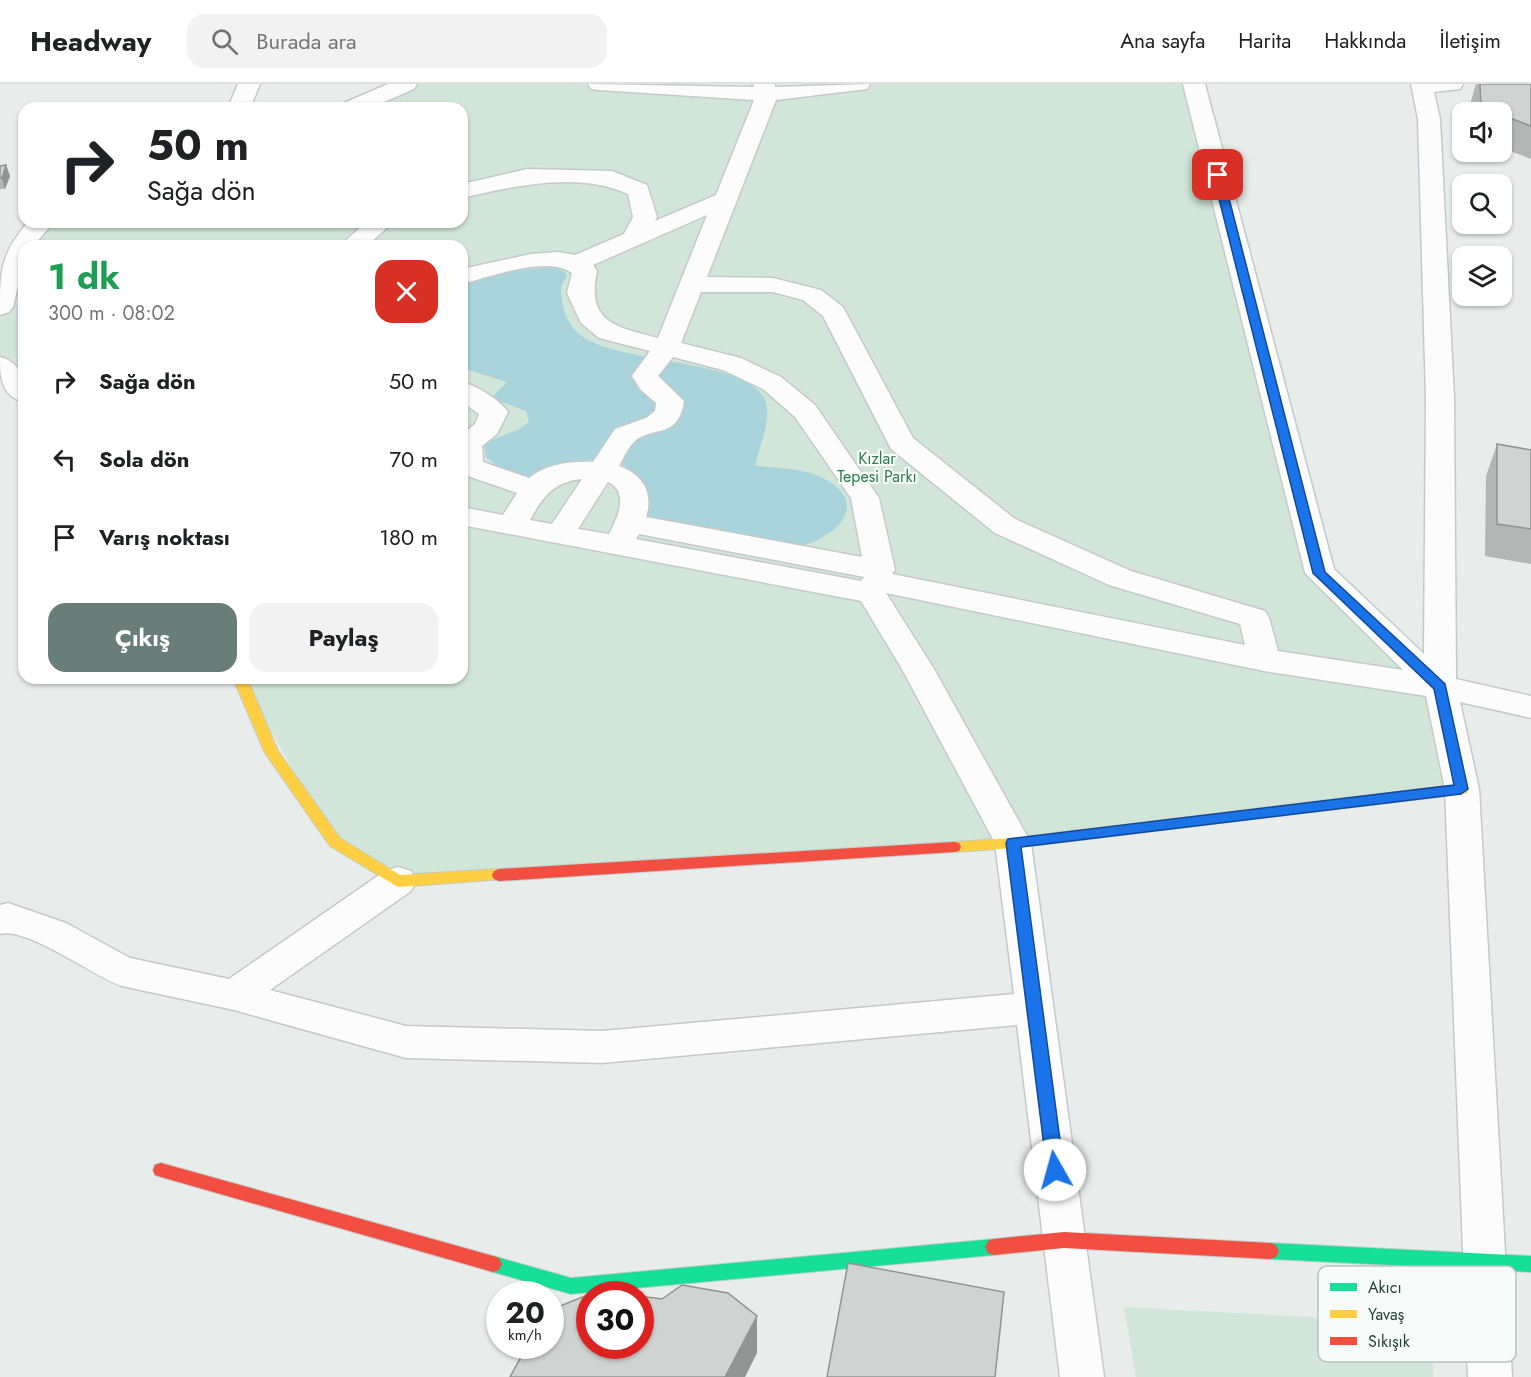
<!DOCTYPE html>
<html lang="tr">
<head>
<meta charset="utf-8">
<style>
	body { margin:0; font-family:Jost,sans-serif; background:#f2f2f2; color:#202124; height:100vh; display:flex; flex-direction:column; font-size:22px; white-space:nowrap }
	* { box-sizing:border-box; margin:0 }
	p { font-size:20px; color:#757577 }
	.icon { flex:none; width:33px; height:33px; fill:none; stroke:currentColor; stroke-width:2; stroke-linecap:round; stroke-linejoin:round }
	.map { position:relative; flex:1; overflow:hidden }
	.sheet { position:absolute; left:18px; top:156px; width:450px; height:444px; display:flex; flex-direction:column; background:#fff; border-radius:18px; box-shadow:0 2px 4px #0004 }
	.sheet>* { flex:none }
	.guide { position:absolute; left:18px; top:18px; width:450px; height:126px; border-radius:18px; box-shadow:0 2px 4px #0004; background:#fff; color:#202124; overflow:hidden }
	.buttons { position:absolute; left:1452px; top:18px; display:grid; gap:12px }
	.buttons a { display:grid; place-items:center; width:60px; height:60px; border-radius:12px; background:#fff; box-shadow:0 2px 4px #0004; font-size:30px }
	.speed { position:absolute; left:486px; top:1197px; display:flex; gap:12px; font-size:30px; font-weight:700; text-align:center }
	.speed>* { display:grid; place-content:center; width:78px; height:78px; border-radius:50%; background:#fff; box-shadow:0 2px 4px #0004; line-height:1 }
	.speed small { font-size:15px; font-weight:400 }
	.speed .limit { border:9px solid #d22; background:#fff; color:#111 }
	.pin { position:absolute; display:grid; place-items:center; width:51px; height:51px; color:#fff; margin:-26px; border-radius:12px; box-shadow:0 3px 9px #0006 }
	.me { position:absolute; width:66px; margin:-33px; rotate:353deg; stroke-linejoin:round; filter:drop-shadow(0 0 4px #0008) }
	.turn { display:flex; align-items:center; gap:21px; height:126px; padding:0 30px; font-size:27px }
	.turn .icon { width:78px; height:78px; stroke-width:2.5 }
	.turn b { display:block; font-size:42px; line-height:51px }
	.round { display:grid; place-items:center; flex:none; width:63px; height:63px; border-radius:18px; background:#f2f2f2 }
	.summary { display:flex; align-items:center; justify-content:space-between; height:102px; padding:0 30px }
	h1 { font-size:36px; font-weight:700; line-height:45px; color:#1e9e55 }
	.action { display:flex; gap:12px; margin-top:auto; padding:12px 30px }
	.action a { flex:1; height:69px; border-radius:18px; background:#697e78; color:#fff; font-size:24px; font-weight:700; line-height:69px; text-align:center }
	.action a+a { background:#f2f2f2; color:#202124 }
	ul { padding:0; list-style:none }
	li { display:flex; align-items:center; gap:18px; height:78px; padding:0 30px }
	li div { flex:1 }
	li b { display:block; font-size:22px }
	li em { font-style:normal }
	header { display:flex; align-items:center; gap:36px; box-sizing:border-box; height:84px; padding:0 30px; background:#fff; border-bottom:2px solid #e0e0e0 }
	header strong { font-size:28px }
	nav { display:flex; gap:33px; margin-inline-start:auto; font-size:21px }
	.search { width:420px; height:54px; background:#f2f2f2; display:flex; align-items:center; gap:15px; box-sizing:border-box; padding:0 21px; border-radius:18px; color:#757577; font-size:22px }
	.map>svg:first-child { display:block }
	.green { fill:#d1e6d8 }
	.water { fill:#a9d4db }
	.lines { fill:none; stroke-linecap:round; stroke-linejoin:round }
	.street-casing { stroke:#c5cac8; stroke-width:3 }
	.fast-casing { stroke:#c3cbc8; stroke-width:2 }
	.slow-casing { stroke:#c3cbc8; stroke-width:2 }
	.jam-casing { stroke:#c3cbc8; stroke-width:2 }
	.street { fill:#fcfcfc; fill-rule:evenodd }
	.fast { fill:#16e098; fill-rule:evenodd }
	.slow { fill:#ffcf43; fill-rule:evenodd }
	.jam { fill:#f24e42; fill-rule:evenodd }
	.wall { fill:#b2b6b5 }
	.shaded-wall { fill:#919493 }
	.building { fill:#cfd4d2; stroke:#919493; stroke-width:1.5 }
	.route { fill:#1a73e8; stroke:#114b97; stroke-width:1.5 }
	.labels { text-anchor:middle; stroke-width:4.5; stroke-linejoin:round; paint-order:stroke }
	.park-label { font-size:16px; fill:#2d7a4b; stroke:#f7fbf9 }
	.key { fill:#f7fbf9; stroke:#b8c4c0; stroke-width:1.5 }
	.key-label { font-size:16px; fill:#24423a }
</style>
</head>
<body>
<header>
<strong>Headway</strong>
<div class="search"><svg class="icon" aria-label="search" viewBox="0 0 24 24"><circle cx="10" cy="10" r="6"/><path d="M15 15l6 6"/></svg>Burada ara</div>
<nav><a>Ana sayfa</a><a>Harita</a><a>Hakkında</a><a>İletişim</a></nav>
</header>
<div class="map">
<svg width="1531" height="1293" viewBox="0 0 1531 1293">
	<rect width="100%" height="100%" fill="#e8edeb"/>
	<g class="green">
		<path d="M 406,0 L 599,0 L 767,10 L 859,0 L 1194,0 L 1320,489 L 1440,603 L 1462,705 L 1013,759 L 398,797 L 335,758 L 240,594 L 462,594 L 462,162 L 24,162 L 24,310 L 0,281 L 0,223 L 6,187 L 21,158 L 42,138 L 462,138 L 462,24 L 352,24 Z"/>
		<path d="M 1124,1223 L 1434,1240 L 1433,1293 L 1136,1293 Z"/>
	</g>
	<path class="water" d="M 554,183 L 565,188 L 567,193 L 561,202 C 561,218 564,236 577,248 C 612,283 761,272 767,323 C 769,341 759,364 755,382 C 778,384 802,384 823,394 C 875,421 832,457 793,464 L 637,430 C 644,410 647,400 629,385 C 600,362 562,384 533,397 L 503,387 L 485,372 L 485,359 L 519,345 L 529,338 L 526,327 L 491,314 L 507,298 L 462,284 L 462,201 L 511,187 Z"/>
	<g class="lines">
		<defs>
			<g id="street">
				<path d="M 238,0 L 260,0 L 250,24 L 228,24 Z"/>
				<path d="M 388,0 L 417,0 L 414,5 L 370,24 L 341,24 L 344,19 Z"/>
				<path d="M 588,0 L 754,3 L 753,0 L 775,0 L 775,3 L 870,0 L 867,5 L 859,6 L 776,16 L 707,193 L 773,194 L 821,206 L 843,223 L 913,354 L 1015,435 L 1131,487 L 1265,527 L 1269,534 L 1278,567 L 1403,586 L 1305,489 L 1183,0 L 1205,0 L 1334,485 L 1424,570 L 1426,314 L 1418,35 L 1411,0 L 1463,0 L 1460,5 L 1434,8 L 1440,35 L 1454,314 L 1456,595 L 1531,612 L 1531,634 L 1460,618 L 1479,705 L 1512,1293 L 1468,1293 L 1445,705 L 1426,612 L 1264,587 L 886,509 L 934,585 L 1031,759 L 1104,1293 L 1060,1293 L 1017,941 L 602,979 L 406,974 L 234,926 L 122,902 C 93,892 26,842 0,850 L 0,821 L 8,819 L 66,839 L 130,874 L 229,895 L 385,787 L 398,783 L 411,787 L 416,797 L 411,807 L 270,906 L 406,942 L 602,947 L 1014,910 L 995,759 L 902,585 L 861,517 L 462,441 L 462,423 L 503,431 L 517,409 L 462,390 L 462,351 L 475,340 L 479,330 L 462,318 L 462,298 C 477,302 499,315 508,328 L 497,350 L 482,362 L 483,378 L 529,394 C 546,380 572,377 593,378 L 615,345 L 646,334 L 655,327 L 656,319 L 640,305 L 632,292 L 650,267 L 599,254 L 581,239 L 567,209 L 572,189 C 547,171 490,193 462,200 L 462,185 L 531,170 L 558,168 L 575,171 L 624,150 L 633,133 L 628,110 C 578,87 514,102 462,114 L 462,100 L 527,85 L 612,87 L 647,101 L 657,133 L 655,137 L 716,111 L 754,16 L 599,6 L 591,5 ZM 707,131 L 658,254 C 616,243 586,239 597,187 L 593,181 ZM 701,208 L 773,208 L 803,216 L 823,232 L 891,365 L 995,449 L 1109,501 L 1240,540 L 1245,561 L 892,490 L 895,486 L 879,414 L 815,321 L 781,293 L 741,274 L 681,259 ZM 673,273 L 723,286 L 763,305 L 795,333 L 851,414 L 862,473 L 646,433 C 654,408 642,390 619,382 C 623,375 628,363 635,357 C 654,341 678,356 684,317 L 658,292 ZM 582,395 L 552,440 L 530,436 C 543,412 554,398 582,395 ZM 608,398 C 630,408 617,435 609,450 L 578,445 ZM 639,450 L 864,493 L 861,497 L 636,455 Z"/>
				<path d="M 28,138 L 54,138 L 33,162 L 24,162 L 24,178 L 13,223 L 9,228 L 0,231 C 0,187 0,171 28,138 Z"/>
				<path d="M 366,138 L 393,138 L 367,162 L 340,162 Z"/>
				<path d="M 0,273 C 23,279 24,298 24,318 C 1,312 0,293 0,273 Z"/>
			</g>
			<g id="fast">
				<path d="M 994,1155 L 1000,1157 L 1003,1163 L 1000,1169 L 994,1171 L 571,1210 L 493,1188 L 487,1186 L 484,1180 L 487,1174 L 493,1172 L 571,1194 Z"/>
				<path d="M 1270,1159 L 1531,1172 L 1531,1188 L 1270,1175 L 1264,1173 L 1261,1167 L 1264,1161 Z"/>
			</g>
			<g id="slow">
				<path d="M 233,594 L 247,594 L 278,667 L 340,754 L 400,791 L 499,785 L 504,787 L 506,791 L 504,795 L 398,803 L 330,762 L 265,669 Z"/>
				<path d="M 1462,700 L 1467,701 L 1469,705 L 1467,709 L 1462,710 L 1013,764 L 954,768 L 949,767 L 947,763 L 949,759 L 954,758 L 1013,754 Z"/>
			</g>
			<g id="jam">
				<path d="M 954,758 L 959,759 L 961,763 L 959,767 L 954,768 L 499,797 L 494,795 L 492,791 L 494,787 L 499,785 Z"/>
				<path d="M 161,1079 L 493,1172 L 499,1174 L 502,1180 L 499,1186 L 493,1188 L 161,1093 L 155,1091 L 153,1086 L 155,1081 Z"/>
				<path d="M 1064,1148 L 1270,1159 L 1276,1161 L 1279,1167 L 1276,1173 L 1270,1175 L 1064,1164 L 994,1171 L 988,1169 L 985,1163 L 988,1157 L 994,1155 Z"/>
			</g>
		</defs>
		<use href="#street" class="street-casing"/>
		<use href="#fast" class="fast-casing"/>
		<use href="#slow" class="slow-casing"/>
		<use href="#jam" class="jam-casing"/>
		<use href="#street" class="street"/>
		<use href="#fast" class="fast"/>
		<use href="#slow" class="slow"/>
		<use href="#jam" class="jam"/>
	</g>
	<g class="wall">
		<path d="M 1476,0 L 1531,0 L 1531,75 L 1502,64 L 1502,28 L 1472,28 L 1471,17 Z"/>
		<path d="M 6,81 L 10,92 L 5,105 L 0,105 L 0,82 Z"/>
		<path d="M 1497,360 L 1531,366 L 1531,480 L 1485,472 L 1486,392 Z"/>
	</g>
	<g class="shaded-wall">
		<path d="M 6,81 L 10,92 L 5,105 L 2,94 Z"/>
		<path d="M 757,1232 L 757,1269 L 745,1293 L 725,1293 Z"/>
	</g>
	<g class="building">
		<path d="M 1480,0 L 1531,0 L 1531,42 L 1502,31 L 1502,28 L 1495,28 L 1481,24 Z"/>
		<path d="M 6,81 L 2,94 L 0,94 L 0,82 Z"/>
		<path d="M 1497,360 L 1531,366 L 1531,445 L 1497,440 Z"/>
		<path d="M 848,1179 L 1004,1208 L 995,1293 L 827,1293 Z"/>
		<path d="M 682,1201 L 728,1209 L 757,1232 L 725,1293 L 510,1293 L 527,1262 L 550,1262 L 550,1226 L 600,1206 L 630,1210 L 590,1210 L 590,1262 L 640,1262 L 640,1212 L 662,1215 Z"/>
	</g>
	<path class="route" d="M 1218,88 L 1223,91 L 1325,488 L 1445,600 L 1468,705 L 1461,710 L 1021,763 L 1064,1086 L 1061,1092 L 1055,1094 L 1049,1092 L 1047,1086 L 1006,759 L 1008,755 L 1454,701 L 1434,605 L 1313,489 L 1213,91 Z"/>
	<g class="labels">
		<g class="park-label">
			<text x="877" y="380">Kızlar<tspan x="877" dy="18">Tepesi Parkı</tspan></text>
		</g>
	</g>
	<rect x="1318" y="1182" width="198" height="96" rx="9" class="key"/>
	<rect x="1330" y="1199" width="27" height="8" fill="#16e098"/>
	<rect x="1330" y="1226" width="27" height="8" fill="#ffcf43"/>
	<rect x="1330" y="1253" width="27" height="8" fill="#f24e42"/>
	<g class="key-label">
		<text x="1368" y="1209">Akıcı</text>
		<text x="1368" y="1236">Yavaş</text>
		<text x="1368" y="1263">Sıkışık</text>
	</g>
</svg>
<div class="buttons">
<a><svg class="icon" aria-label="sound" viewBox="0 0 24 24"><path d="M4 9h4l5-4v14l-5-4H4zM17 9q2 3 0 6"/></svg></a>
<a><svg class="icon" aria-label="search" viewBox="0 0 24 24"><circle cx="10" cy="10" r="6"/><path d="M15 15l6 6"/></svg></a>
<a><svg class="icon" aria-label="layers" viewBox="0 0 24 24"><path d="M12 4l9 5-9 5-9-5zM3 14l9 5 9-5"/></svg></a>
</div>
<div class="speed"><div>20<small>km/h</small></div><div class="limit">30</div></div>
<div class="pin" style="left:1218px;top:91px;background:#d93025"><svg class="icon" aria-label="arrive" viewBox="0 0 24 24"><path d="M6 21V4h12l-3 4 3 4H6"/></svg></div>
<svg class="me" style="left:1055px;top:1086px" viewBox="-20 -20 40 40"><circle r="19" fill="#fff"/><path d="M0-13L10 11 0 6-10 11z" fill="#1a73e8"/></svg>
<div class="guide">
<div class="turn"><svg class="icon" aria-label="right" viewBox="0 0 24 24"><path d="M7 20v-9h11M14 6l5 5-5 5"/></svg><div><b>50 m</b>Sağa dön</div></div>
</div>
<section class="sheet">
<div class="summary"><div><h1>1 dk</h1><p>300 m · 08:02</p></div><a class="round" style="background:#d93025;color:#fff"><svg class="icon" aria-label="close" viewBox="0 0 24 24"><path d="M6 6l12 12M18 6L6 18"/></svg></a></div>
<ul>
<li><svg class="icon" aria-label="right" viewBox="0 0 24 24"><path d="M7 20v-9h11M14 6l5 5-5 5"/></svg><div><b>Sağa dön</b></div><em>50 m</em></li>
<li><svg class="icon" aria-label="left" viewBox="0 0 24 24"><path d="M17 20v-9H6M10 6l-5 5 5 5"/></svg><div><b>Sola dön</b></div><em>70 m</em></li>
<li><svg class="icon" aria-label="arrive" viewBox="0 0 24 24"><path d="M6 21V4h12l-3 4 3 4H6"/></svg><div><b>Varış noktası</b></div><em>180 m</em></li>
</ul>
<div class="action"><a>Çıkış</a><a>Paylaş</a></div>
</section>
</div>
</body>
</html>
